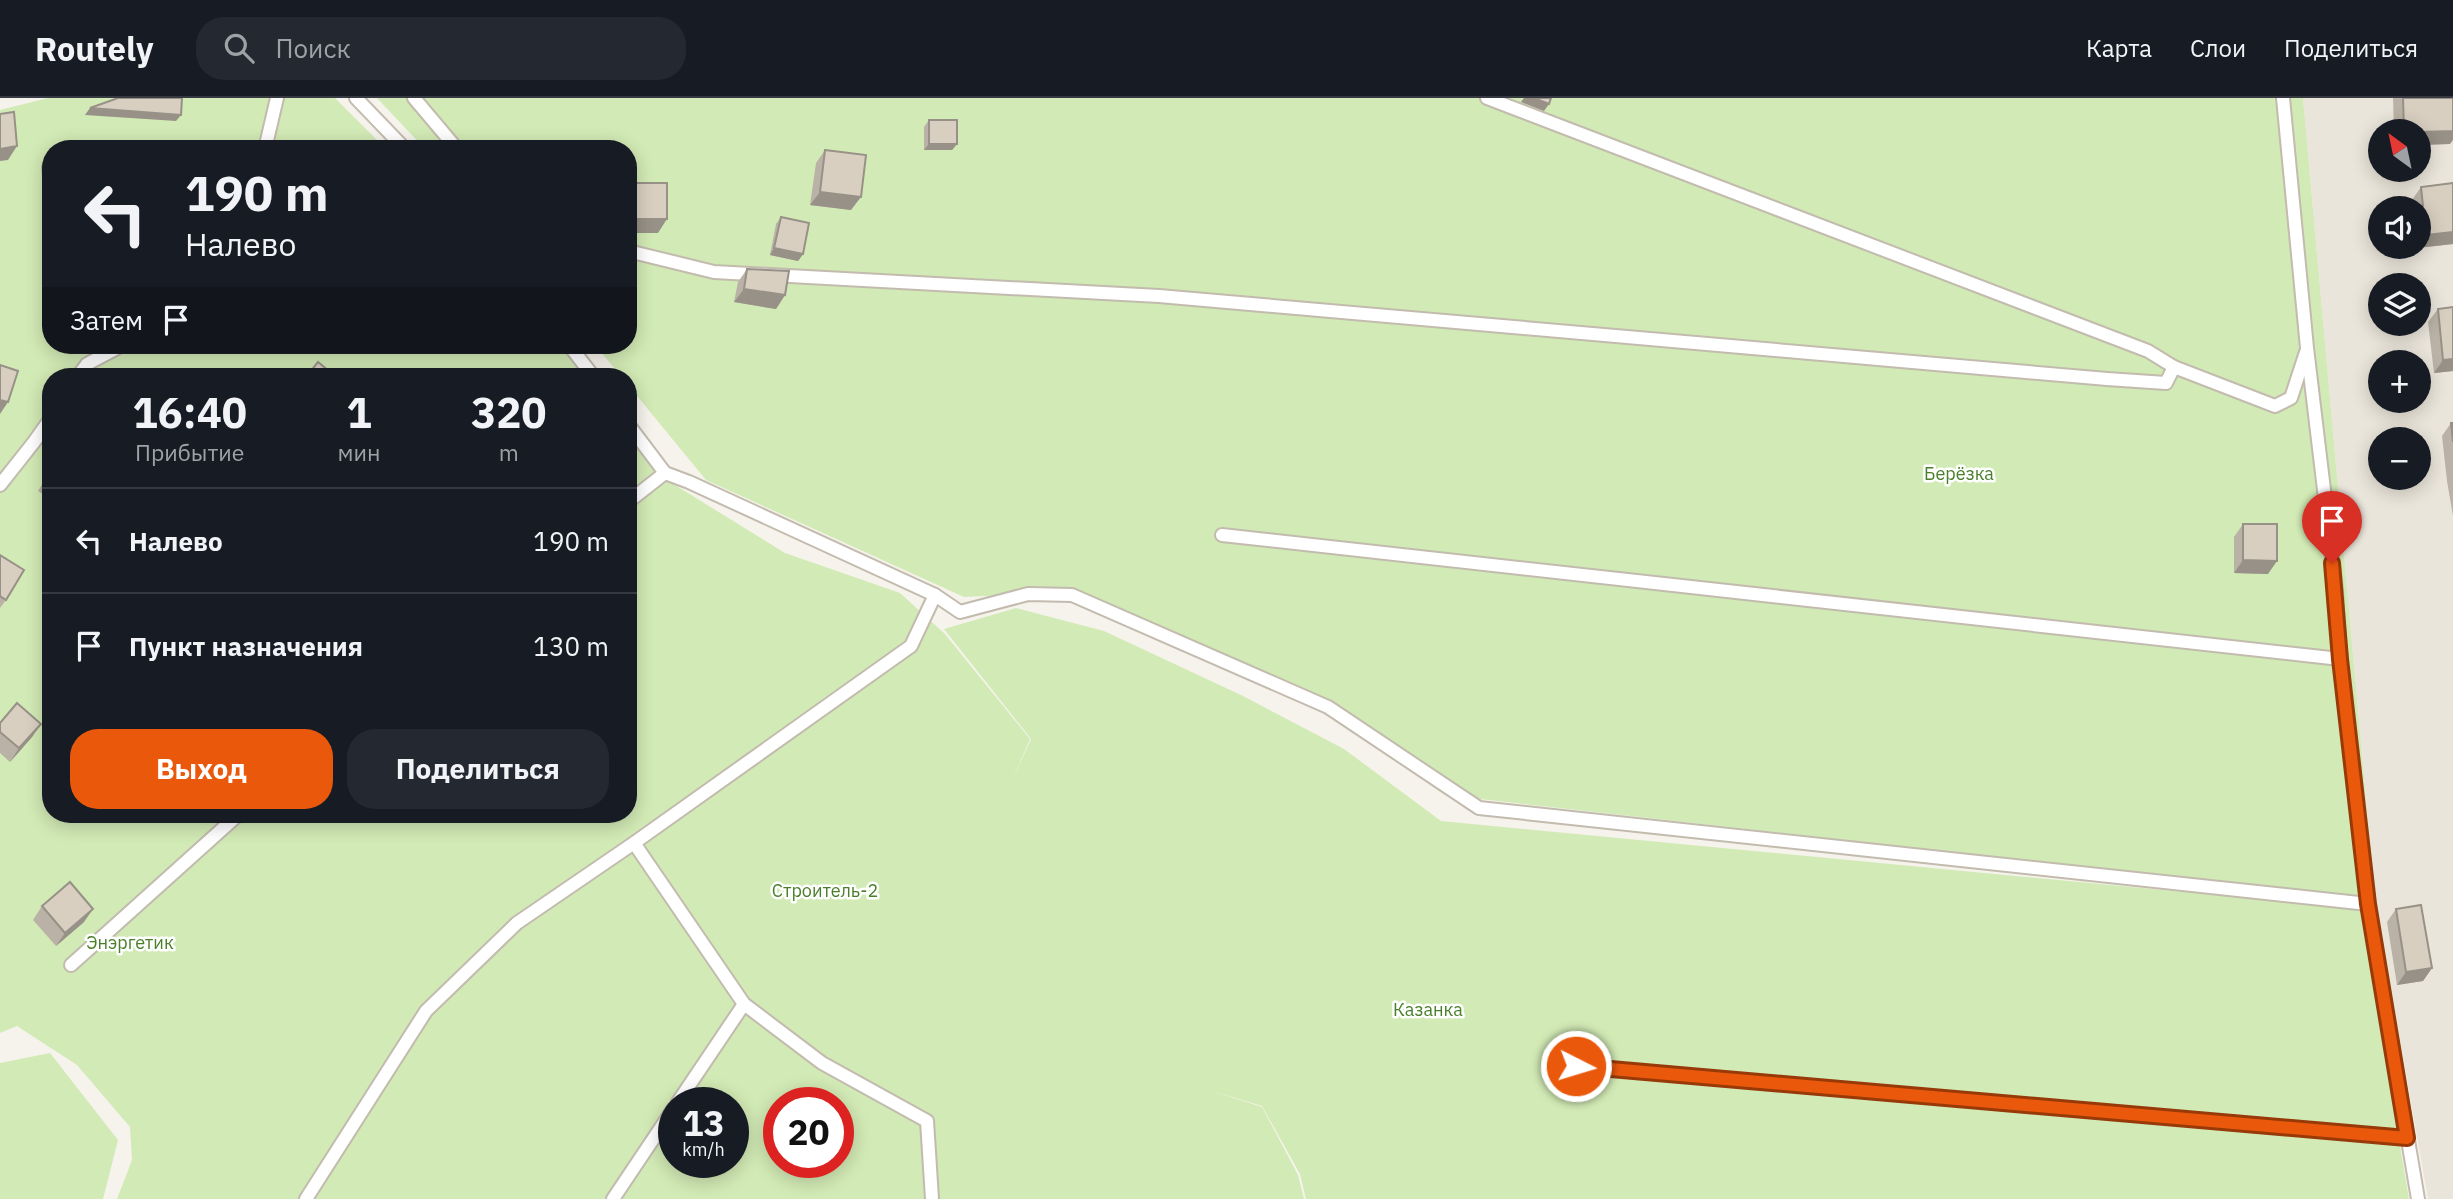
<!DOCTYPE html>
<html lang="ru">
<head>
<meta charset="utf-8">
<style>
	body { margin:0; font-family:"IBM Plex Sans",sans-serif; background:#242831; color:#f1f3f6; height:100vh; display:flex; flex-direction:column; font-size:26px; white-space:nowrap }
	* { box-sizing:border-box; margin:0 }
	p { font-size:23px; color:#9ea1a6 }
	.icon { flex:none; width:38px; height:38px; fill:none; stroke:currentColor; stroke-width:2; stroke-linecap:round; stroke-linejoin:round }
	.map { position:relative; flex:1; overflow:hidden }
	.side { position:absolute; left:42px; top:270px; width:595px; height:455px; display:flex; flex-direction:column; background:#171b24; border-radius:28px; box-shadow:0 4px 18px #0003 }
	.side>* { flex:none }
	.banner { position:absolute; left:42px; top:42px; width:595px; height:214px; border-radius:28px; box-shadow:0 4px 18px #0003; background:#171b24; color:#f1f3f6; overflow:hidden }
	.needle { width:46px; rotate:327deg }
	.tools { position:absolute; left:2368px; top:21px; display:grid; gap:14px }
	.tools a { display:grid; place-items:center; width:63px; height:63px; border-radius:50%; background:#171b24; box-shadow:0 4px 18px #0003; font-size:35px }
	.speed { position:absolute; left:658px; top:989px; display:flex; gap:14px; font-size:35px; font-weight:700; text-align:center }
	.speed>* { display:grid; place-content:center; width:91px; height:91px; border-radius:50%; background:#171b24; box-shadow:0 4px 18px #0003; line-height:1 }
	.speed small { font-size:18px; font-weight:400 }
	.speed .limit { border:10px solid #d22; background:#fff; color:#111 }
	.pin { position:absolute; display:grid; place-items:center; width:60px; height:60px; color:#fff; margin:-72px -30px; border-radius:50% 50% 50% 0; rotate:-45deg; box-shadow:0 0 7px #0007 }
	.pin .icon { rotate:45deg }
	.me { position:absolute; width:77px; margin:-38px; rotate:95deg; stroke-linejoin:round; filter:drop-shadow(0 0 5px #0008) }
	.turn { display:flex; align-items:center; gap:24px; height:147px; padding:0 28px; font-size:32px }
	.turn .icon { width:91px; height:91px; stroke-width:2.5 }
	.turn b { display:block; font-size:49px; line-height:60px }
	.then { display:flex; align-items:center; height:66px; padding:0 28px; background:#0003; gap:14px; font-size:26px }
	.eta { display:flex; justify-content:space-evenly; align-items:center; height:119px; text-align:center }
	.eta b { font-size:42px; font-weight:700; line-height:49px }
	.cta { display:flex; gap:14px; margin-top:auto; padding:14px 28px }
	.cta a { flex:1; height:80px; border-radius:28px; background:#ea580c; color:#fff; font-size:28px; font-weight:700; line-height:80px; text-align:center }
	.cta a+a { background:#242831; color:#f1f3f6 }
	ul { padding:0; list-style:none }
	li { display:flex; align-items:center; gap:21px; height:105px; padding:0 28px; border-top:2px solid #363941 }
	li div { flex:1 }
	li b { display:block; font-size:26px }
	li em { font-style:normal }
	header { display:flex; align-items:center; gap:42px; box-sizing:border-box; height:98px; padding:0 35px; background:#171b24; border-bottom:2px solid #363941 }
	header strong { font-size:33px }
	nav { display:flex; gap:38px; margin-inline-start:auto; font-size:24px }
	.search { width:490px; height:63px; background:#242831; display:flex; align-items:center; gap:18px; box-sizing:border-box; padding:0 24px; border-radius:28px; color:#9ea1a6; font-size:26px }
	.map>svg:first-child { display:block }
	.residential { fill:#eae5da; fill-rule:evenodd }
	.green { fill:#d2eab5; fill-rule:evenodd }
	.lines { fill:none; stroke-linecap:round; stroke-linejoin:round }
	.lane-casing { stroke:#c2bbae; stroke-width:16 }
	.lane { stroke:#fff; stroke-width:12 }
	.wall { fill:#bab2a6 }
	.shaded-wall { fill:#979187 }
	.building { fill:#d8cfc1; stroke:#979187; stroke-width:2 }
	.route-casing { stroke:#983908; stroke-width:18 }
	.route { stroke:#ea580c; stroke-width:12 }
	.labels { text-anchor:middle; stroke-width:5; stroke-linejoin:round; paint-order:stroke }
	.park-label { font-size:18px; fill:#4a7f2a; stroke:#fff }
</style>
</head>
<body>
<header>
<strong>Routely</strong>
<div class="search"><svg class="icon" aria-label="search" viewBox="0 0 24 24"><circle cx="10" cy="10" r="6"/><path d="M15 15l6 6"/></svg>Поиск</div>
<nav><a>Карта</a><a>Слои</a><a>Поделиться</a></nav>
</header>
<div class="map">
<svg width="2453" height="1101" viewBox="0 0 2453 1101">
	<rect width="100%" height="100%" fill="#f6f3ec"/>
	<path class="residential" d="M 2303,0 L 2453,0 L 2453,1101 L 2428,1101 L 2375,802 ZM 2380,33 L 2418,33 L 2418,72 L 2380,72 ZM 2380,110 L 2418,110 L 2418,149 L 2380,149 ZM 2380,187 L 2418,187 L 2418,226 L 2380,226 ZM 2380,264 L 2418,264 L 2418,303 L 2380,303 ZM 2380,341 L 2418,341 L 2418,380 L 2380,380 Z"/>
	<g class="green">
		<path d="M 48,0 L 335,0 L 386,51 L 51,51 L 51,247 L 564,247 L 589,278 L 51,278 L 51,716 L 628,716 L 628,328 L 675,387 L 785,455 L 900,495 L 945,536 L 1030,641 L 1012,683 L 1031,641 L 944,531 L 1016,510 L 1104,533 L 1243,598 L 1344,651 L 1441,723 L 2360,811 L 2409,1101 L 1306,1101 L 1300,1076 L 1262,1008 L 1206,991 L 1262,1009 L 1298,1077 L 1304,1101 L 117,1101 L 132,1062 L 130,1029 L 77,967 L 17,928 L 0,935 L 0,12 ZM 674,1004 L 733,1004 L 733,1064 L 674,1064 ZM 779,1004 L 838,1004 L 838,1064 L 779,1064 Z"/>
		<path d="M 377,0 L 2303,0 L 2375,802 L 1445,697 L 1314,606 L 1051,495 L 964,499 L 706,382 L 628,287 L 628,278 L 621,278 L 595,247 L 628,247 L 628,51 L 425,51 Z"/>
		<path d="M 50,955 L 118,1042 L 103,1101 L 0,1101 L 0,965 Z"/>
	</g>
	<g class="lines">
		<defs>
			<g id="lane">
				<path d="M 356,0 L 405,51"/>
				<path d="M 414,0 L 457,51"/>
				<path d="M 1487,0 L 2148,253 L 2174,269 L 2275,308 L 2291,300 L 2306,254"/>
				<path d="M 2283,0 L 2307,250 L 2336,492 L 2340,561 L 2368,806 L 2418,1101"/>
				<path d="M 265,51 L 277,0"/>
				<path d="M 628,153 L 714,174 L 1159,198 L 2107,281 L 2166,285 L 2174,269"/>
				<path d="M 569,247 L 593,278"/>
				<path d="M 78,278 L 87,266 L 123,247"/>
				<path d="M 628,326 L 665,375 L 689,384 L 935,497 L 960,514 L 1028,496 L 1072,497 L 1328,609 L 1479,710 L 2368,806"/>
				<path d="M 0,387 L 34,344 L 51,320"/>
				<path d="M 628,404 L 665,375"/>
				<path d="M 1222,437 L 2340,561"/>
				<path d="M 634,745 L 744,906 L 822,965 L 927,1023 L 932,1101"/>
				<path d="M 71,867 L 239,716"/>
				<path d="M 1576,968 L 2407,1040"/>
				<path d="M 678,1004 L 744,906"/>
				<path d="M 306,1101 L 426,913 L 517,825 L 634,745 L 911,548 L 935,497"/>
				<path d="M 613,1101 L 674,1010"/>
			</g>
		</defs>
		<use href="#lane" class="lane-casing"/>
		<use href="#lane" class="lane"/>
	</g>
	<g class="wall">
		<path d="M 2393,0 L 2453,0 L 2450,46 L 2418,47 L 2418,33 L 2394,33 Z"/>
		<path d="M 929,22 L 957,46 L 952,52 L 924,52 L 924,29 Z"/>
		<path d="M 825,52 L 851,112 L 810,107 L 816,65 Z"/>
		<path d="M 50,55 L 51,55 L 51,100 L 44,101 L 41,68 Z"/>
		<path d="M 634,85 L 658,135 L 628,135 L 628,94 Z"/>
		<path d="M 2421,89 L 2453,146 L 2417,150 L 2417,149 L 2418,149 L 2418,110 L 2413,110 L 2412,102 Z"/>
		<path d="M 781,119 L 803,156 L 798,163 L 770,157 L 776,126 Z"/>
		<path d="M 747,171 L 785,197 L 776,211 L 734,204 L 738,184 Z"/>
		<path d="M 2438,211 L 2453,273 L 2434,275 L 2428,224 Z"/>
		<path d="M 2451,325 L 2453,325 L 2453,418 L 2447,383 L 2442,338 Z"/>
		<path d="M 51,372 L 51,401 L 38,393 Z"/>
		<path d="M 2243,426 L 2268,476 L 2234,475 L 2234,439 Z"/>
		<path d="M 0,457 L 6,502 L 0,510 Z"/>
		<path d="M 0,625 L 41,626 L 32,639 L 10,664 L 0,655 Z"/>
		<path d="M 42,808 L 84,824 L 56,848 L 33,822 Z"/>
		<path d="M 2396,811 L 2432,870 L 2423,883 L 2397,887 L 2387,824 Z"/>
	</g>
	<g class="shaded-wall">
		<path d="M 1524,0 L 1534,0 L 1549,6 L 1544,13 L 1521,4 Z"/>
		<path d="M 90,10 L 181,17 L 176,23 L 85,17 Z"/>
		<path d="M 2453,33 L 2453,42 L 2450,46 L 2418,47 L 2418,34 Z"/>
		<path d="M 929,46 L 957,46 L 952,52 L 924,52 Z"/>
		<path d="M 17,48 L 8,62 L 0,63 L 0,51 Z"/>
		<path d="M 51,91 L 51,100 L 44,101 Z"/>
		<path d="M 820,94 L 861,99 L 851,112 L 810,107 Z"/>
		<path d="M 635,121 L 667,121 L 658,135 L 628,135 L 628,131 Z"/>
		<path d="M 2453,134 L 2453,146 L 2417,150 L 2426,137 Z"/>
		<path d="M 774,150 L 803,156 L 798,163 L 770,157 Z"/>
		<path d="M 744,191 L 785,197 L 776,211 L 734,204 Z"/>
		<path d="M 2453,261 L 2453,273 L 2434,275 L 2443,262 Z"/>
		<path d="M 0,302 L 8,304 L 0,316 Z"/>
		<path d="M 2243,462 L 2277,463 L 2268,476 L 2234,475 Z"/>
		<path d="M 41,626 L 32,639 L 10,664 L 19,650 Z"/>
		<path d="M 93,811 L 84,824 L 56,848 L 65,835 Z"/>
		<path d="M 2432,870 L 2423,883 L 2397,887 L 2406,874 Z"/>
	</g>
	<g class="building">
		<path d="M 118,0 L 182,0 L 181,17 L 90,10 Z"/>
		<path d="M 1534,0 L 1551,0 L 1549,6 Z"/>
		<path d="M 2403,0 L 2453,0 L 2453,33 L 2418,34 L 2418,33 L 2404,33 Z"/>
		<path d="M 14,14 L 17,48 L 0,51 L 0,16 Z"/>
		<rect x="929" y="22" width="28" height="24"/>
		<path d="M 825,52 L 866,57 L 861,99 L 820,94 Z"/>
		<path d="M 634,85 L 667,85 L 667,121 L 635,121 Z"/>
		<path d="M 2453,85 L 2453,134 L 2426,137 L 2421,89 Z"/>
		<path d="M 781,119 L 809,125 L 803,156 L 774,150 Z"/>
		<path d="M 747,171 L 789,173 L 785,197 L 744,191 Z"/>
		<path d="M 2453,209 L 2453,261 L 2443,262 L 2438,211 Z"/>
		<path d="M 318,264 L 335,278 L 307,278 Z"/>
		<path d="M 0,267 L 18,273 L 8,304 L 0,302 Z"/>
		<path d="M 2451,325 L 2453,325 L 2453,344 Z"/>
		<path d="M 51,373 L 51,382 L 47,379 Z"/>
		<path d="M 2243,426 L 2277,426 L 2277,463 L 2243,462 Z"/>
		<path d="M 0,457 L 24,472 L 6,502 L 0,498 Z"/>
		<path d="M 17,605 L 41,626 L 19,650 L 0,634 L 0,625 Z"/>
		<path d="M 70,784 L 93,811 L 65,835 L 42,808 Z"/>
		<path d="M 2421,807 L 2432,870 L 2406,874 L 2396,811 Z"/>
	</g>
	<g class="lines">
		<defs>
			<path id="route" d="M 1576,968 L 2407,1040 L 2368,806 L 2340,561 L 2332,465"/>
		</defs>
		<use href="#route" class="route-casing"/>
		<use href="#route" class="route"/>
	</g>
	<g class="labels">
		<g class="park-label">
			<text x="1959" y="382">Берёзка</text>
			<text x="825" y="799">Строитель-2</text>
			<text x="130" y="851">Энэргетик</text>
			<text x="1428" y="918">Казанка</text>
		</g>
	</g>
</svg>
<div class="tools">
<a><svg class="needle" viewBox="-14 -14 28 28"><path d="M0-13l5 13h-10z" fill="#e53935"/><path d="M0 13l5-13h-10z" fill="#9ea1a6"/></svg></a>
<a><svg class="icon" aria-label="sound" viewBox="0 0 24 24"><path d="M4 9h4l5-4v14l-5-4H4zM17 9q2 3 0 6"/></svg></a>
<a><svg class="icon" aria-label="layers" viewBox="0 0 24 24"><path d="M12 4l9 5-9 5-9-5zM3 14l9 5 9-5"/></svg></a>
<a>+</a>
<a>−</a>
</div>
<div class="speed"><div>13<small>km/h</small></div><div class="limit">20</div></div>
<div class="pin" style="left:2332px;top:465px;background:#d93025"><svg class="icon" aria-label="arrive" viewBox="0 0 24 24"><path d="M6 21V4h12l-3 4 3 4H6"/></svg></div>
<svg class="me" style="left:1576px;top:968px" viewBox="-20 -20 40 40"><circle r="17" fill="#ea580c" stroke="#fff" stroke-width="3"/><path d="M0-11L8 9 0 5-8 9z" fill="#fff"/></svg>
<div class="banner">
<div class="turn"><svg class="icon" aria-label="left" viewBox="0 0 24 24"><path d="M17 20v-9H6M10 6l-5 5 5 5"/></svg><div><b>190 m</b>Налево</div></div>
<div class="then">Затем<svg class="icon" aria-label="arrive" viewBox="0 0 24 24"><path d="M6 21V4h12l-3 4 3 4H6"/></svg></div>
</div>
<section class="side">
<div class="eta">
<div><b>16:40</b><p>Прибытие</p></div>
<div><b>1</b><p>мин</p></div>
<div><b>320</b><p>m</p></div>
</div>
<ul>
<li><svg class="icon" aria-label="left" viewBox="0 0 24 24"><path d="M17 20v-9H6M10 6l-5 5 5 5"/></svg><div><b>Налево</b></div><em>190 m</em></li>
<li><svg class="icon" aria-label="arrive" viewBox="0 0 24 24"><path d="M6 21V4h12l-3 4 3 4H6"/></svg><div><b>Пункт назначения</b></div><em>130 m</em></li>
</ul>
<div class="cta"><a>Выход</a><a>Поделиться</a></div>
</section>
</div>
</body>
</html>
